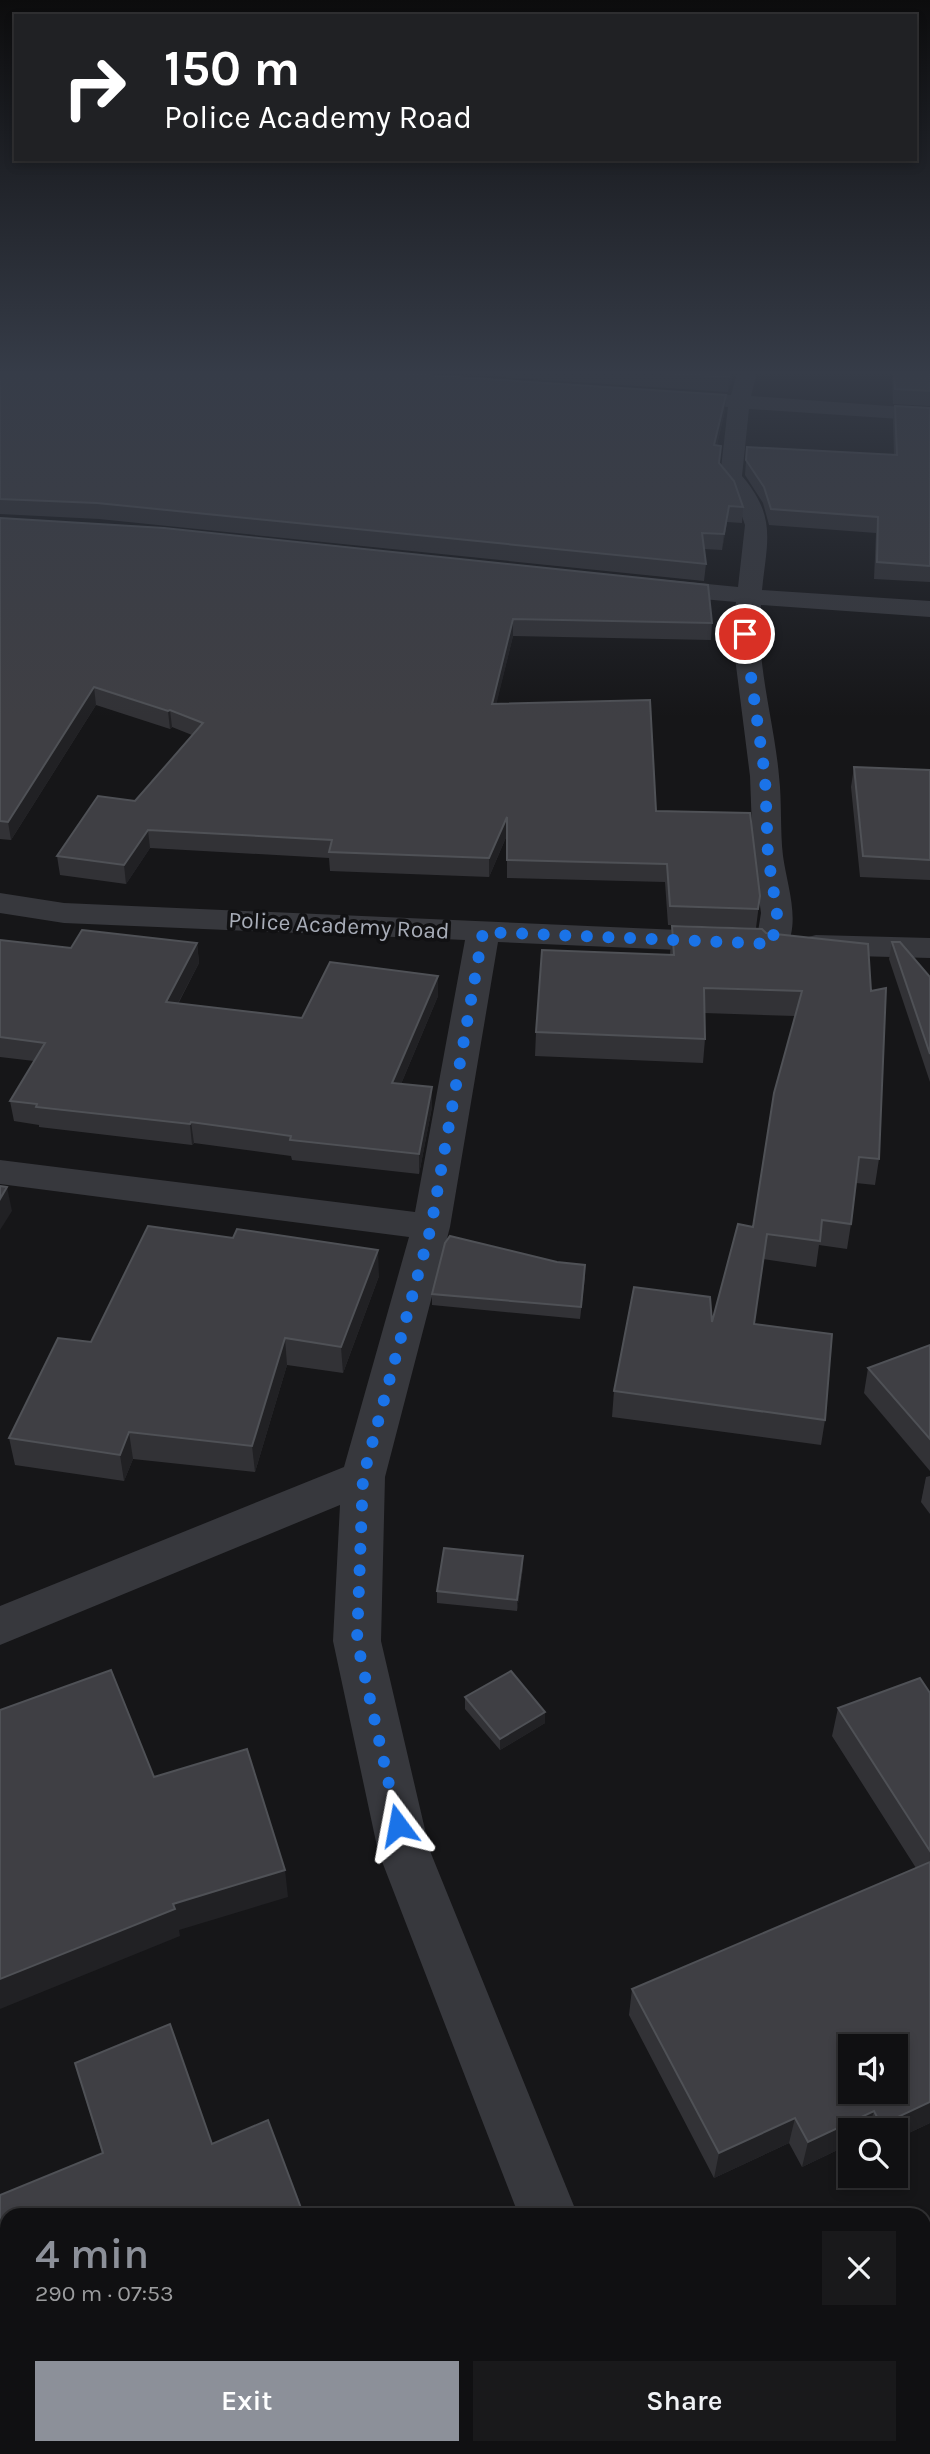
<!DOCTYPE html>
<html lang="en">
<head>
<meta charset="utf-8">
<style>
	body { margin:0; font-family:Karla,sans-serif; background:#19191b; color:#f1f3f6; height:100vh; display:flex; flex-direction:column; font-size:26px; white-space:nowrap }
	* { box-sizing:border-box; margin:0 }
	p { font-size:23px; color:#9c9d9f }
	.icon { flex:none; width:38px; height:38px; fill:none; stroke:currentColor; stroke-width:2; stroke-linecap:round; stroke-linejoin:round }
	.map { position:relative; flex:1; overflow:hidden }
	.details { position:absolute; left:0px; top:2208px; width:931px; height:247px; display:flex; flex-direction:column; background:#101012; border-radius:21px 21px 0 0; box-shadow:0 4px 10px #0003,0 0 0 2px #303032 }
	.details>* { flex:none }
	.guide { position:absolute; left:14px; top:14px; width:903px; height:147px; border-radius:0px; box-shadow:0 4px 10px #0003,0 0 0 2px #303032; background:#202124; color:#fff; overflow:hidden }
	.tools { position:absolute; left:838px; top:2034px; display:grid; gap:14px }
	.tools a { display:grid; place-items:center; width:70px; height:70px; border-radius:0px; background:#101012; box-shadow:0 4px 10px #0003,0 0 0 2px #303032; font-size:35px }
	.pin { position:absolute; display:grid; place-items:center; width:60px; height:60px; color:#fff; margin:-30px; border:4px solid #fff; border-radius:50%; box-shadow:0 2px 7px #0007 }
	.me { position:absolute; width:77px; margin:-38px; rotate:347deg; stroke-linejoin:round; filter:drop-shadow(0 0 5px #0008) }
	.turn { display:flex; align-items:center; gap:24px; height:147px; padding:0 35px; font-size:32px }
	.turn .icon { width:91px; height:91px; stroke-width:2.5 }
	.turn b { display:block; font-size:49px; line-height:60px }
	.round { display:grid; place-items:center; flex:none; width:74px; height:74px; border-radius:0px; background:#19191b }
	.head { display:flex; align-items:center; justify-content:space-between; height:119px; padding:0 35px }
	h1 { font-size:42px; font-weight:600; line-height:52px; color:#8c9099 }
	.button { display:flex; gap:14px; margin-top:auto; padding:14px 35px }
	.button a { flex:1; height:80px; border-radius:0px; background:#8c9099; color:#fff; font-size:28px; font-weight:600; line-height:80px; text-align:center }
	.button a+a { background:#19191b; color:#f1f3f6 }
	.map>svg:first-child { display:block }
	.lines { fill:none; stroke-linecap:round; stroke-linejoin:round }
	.minor { fill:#37383d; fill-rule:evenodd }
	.wall { fill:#323236 }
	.shaded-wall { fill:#212124 }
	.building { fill:#3f3f44; stroke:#4f5156; stroke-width:2; fill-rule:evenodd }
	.route { stroke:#1a73e8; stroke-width:12; stroke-dasharray:0 21.6 }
	.labels { text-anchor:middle; stroke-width:7; stroke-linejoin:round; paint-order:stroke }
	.street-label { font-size:23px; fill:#a8adb8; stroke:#111113 }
</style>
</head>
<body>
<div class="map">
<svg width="930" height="2454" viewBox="0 0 930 2454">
	<rect width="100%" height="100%" fill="#161618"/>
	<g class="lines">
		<g class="minor">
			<path d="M 737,373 L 757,373 L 751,396 L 930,409 L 930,421 L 749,409 L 742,476 C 777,517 767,541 762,590 L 930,601 L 930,617 L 761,605 C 755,662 774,719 779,776 C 782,802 780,830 783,856 C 787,886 802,924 784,951 L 772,954 L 760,951 L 756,944 L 761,913 L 753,856 L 750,776 L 732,634 L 736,602 L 657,595 L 648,592 L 644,587 L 648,582 L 657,579 L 738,587 L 745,525 L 735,496 L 720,477 L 728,407 L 674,403 L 667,401 L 663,397 L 667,393 L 674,391 L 731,395 Z"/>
			<path d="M 0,893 L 64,903 L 725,932 L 736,935 L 741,942 L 736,949 L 725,952 L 498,942 L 450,1227 L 385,1477 L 381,1641 L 430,1851 L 578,2216 L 519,2216 L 378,1851 L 333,1641 L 340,1505 L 0,1645 L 0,1606 L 344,1467 L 409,1237 L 0,1184 L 0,1160 L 415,1212 L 465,940 L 64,923 L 0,913 Z"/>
			<path d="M 816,935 L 930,938 L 930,958 L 816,955 L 804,952 L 800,945 L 804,938 Z"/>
			<path d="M 439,2448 L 511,2448 L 509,2454 L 437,2454 Z"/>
			<path d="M 611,2448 L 675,2448 L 677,2454 L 613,2454 Z"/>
		</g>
	</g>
	<g class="wall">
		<path d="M 0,373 L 725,410 L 717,445 L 719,463 L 743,507 L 742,523 L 727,522 L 722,550 L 704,549 L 706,564 L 704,581 L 99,519 L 0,514 Z"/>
		<path d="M 440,373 L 734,373 L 728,392 Z"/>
		<path d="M 892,373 L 930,373 L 930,406 L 893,404 Z"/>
		<path d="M 895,406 L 930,408 L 930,582 L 874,579 L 876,533 L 769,525 L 763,503 L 745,475 L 747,447 L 894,455 L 893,421 Z"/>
		<path d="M 0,518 L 712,623 L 711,640 L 513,636 L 496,704 L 656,811 L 760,896 L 756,928 L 668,925 L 665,882 L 507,878 L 507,835 L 489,877 L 330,871 L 329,858 L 150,848 L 126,884 L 60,875 L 57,856 L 135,801 L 192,735 L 172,727 L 170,729 L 96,705 L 11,840 L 0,839 Z"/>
		<path d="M 854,767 L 930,770 L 930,880 L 860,877 L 851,787 Z"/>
		<path d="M 672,926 L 766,933 L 868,944 L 879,1159 L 875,1185 L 856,1183 L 851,1224 L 847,1249 L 819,1245 L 816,1267 L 763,1259 L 754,1324 L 825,1420 L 821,1445 L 612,1417 L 614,1391 L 712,1322 L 753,1227 L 795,1016 L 704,1013 L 705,1039 L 703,1063 L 535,1056 L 536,1032 L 670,955 Z"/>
		<path d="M 0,940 L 71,948 L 197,943 L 199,963 L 178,1004 L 302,1018 L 438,996 L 401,1084 L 432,1087 L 432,1107 L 419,1174 L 292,1160 L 291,1156 L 194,1143 L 192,1145 L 39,1127 L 39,1125 L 14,1121 L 10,1101 L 34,1061 L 0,1057 Z"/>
		<path d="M 892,942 L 930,977 L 930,1082 L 889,959 Z"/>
		<path d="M 379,1276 L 343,1373 L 287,1365 L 255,1472 L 133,1459 L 124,1481 L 15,1465 L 9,1438 L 91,1342 Z"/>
		<path d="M 585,1277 L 580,1319 L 432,1305 L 432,1294 Z"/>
		<path d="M 930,1345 L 930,1471 L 864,1393 L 868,1368 Z"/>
		<path d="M 930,1476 L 930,1514 L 921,1502 L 926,1477 Z"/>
		<path d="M 523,1567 L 517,1611 L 437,1603 L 437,1591 Z"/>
		<path d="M 930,1693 L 930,2123 L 896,2139 L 896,2130 L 850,2130 L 850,2144 L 802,2167 L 789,2143 L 714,2178 L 629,2015 L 632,1989 L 916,1868 L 832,1736 L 838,1708 Z"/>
		<path d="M 465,1697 L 545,1723 L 500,1750 L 465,1709 Z"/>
		<path d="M 75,2063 L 212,2144 L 102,2153 Z"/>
		<path d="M 688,2448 L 835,2448 L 836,2454 L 689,2454 Z"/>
	</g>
	<g class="shaded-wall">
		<path d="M 731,373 L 734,373 L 728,392 L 729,377 Z"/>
		<path d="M 726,395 L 725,410 L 713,461 L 714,445 Z"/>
		<path d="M 729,506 L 727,522 L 722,550 L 724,534 Z"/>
		<path d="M 513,619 L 513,636 L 492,722 L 492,704 Z"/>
		<path d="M 94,687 L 96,705 L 11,840 L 8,822 Z"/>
		<path d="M 170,710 L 172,727 L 170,729 L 168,711 Z"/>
		<path d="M 507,817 L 507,835 L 489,877 L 489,858 Z"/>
		<path d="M 148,830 L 150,848 L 126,884 L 124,865 Z"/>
		<path d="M 197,943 L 199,963 L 168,1022 L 166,1002 Z"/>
		<path d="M 438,976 L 438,996 L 393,1103 L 392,1083 Z"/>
		<path d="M 432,1087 L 432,1107 L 419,1174 L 419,1154 Z"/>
		<path d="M 191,1122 L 194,1143 L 192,1145 L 190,1124 Z"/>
		<path d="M 7,1187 L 12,1211 L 0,1230 L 0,1199 Z"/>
		<path d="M 378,1250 L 379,1276 L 343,1373 L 341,1347 Z"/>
		<path d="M 285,1338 L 287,1365 L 255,1472 L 252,1446 Z"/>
		<path d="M 129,1432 L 133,1459 L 124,1481 L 120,1455 Z"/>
		<path d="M 523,1556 L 523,1567 L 517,1611 L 517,1600 Z"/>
		<path d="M 545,1712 L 545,1723 L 500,1750 L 500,1739 Z"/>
		<path d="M 285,1870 L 288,1897 L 179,1930 L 180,1936 L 0,2009 L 0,1979 L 173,1904 Z"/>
		<path d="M 930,2102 L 930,2123 L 896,2139 L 896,2130 L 880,2130 L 881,2125 Z"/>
		<path d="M 874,2111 L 868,2130 L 850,2130 L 850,2144 L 802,2167 L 808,2142 Z"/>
		<path d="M 795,2118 L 789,2143 L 714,2178 L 719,2153 Z"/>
	</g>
	<g class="building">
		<path d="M 0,373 L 396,373 L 726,395 L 714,445 L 721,446 L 719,463 L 734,481 L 743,507 L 729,506 L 724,534 L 702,533 L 706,564 L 97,503 L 0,499 Z"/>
		<path d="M 661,373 L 731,373 L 729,377 Z"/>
		<path d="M 894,373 L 930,373 L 930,391 L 895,389 Z"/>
		<path d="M 895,406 L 930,408 L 930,566 L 877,562 L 878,517 L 771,509 L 764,487 L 746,460 L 747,447 L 897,455 Z"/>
		<path d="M 0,518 L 164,528 L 708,585 L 712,623 L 513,619 L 492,704 L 650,700 L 656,811 L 750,813 L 760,896 L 758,909 L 670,906 L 667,864 L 507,860 L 507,817 L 489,858 L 329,852 L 332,840 L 148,830 L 124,865 L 57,856 L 98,796 L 135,801 L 203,723 L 170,710 L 168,711 L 94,687 L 8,822 L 0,821 Z"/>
		<path d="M 854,767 L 930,770 L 930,860 L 863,856 Z"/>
		<path d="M 672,926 L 762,929 L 766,933 L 868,944 L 871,991 L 886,988 L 879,1159 L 859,1157 L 851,1224 L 822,1220 L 820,1241 L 767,1234 L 754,1324 L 832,1334 L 825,1420 L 614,1391 L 634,1287 L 710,1297 L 712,1322 L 738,1224 L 753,1227 L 774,1093 L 802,991 L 704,988 L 705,1039 L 536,1032 L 542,950 L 674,955 Z"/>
		<path d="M 82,930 L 197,943 L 166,1002 L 302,1018 L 330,962 L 438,976 L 392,1083 L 432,1087 L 419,1154 L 290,1140 L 291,1136 L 191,1122 L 190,1124 L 36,1107 L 37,1104 L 10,1101 L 45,1043 L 0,1037 L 0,940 L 71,948 Z"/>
		<path d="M 892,942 L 900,942 L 930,977 L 930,1054 Z"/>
		<path d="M 0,1186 L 7,1187 L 0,1199 Z"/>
		<path d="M 148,1226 L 233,1238 L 237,1229 L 378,1250 L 341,1347 L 285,1338 L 252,1446 L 129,1432 L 120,1455 L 9,1438 L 58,1338 L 91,1342 Z"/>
		<path d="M 450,1236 L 557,1262 L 585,1265 L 581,1307 L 432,1294 L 445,1243 Z"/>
		<path d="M 930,1345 L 930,1439 L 868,1368 Z"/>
		<path d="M 444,1548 L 523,1556 L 517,1600 L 437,1591 Z"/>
		<path d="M 111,1670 L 154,1777 L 247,1749 L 285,1870 L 173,1904 L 175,1909 L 0,1979 L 0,1710 Z"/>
		<path d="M 511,1671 L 545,1712 L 500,1739 L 465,1697 Z"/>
		<path d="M 920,1678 L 930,1693 L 930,1851 L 838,1708 Z"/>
		<path d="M 930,1862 L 930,2102 L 881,2125 L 874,2111 L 808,2142 L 795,2118 L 719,2153 L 632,1989 ZM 850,2046 L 896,2046 L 896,2091 L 850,2091 Z"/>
		<path d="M 170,2024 L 212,2144 L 268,2120 L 304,2216 L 7,2216 L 7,2271 L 0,2245 L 0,2195 L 103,2153 L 75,2063 Z"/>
		<path d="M 695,2448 L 835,2448 L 836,2454 L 696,2454 Z"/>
	</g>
	<linearGradient id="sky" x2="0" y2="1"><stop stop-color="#0c0c0d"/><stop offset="0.52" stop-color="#363c48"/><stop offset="1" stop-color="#363c48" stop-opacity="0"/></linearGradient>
	<rect width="930" height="717" fill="url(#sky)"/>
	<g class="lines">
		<path class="route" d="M 398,1825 L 357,1641 L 363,1477 L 431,1227 L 483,932 L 772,944 L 777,913 L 768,856 L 765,776 L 745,634"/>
	</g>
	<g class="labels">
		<g class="street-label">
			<text transform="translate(339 925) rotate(3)" y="8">Police Academy Road</text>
		</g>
	</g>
</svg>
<div class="tools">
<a><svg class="icon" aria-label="sound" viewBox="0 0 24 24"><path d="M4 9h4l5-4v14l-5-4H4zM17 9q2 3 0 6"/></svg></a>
<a><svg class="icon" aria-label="search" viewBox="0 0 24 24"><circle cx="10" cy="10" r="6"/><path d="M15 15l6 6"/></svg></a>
</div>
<div class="pin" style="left:745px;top:634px;background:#d93025"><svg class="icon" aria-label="arrive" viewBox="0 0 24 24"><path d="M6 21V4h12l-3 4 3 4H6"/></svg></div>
<svg class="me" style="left:398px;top:1825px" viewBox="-20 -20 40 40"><path d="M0-17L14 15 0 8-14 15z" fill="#1a73e8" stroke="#fff" stroke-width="4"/></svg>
<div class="guide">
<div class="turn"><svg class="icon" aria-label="right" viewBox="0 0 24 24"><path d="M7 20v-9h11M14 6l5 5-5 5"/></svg><div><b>150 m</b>Police Academy Road</div></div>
</div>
<section class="details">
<div class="head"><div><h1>4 min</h1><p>290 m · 07:53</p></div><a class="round"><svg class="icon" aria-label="close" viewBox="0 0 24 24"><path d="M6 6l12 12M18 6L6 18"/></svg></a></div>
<div class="button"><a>Exit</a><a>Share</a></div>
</section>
</div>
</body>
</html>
